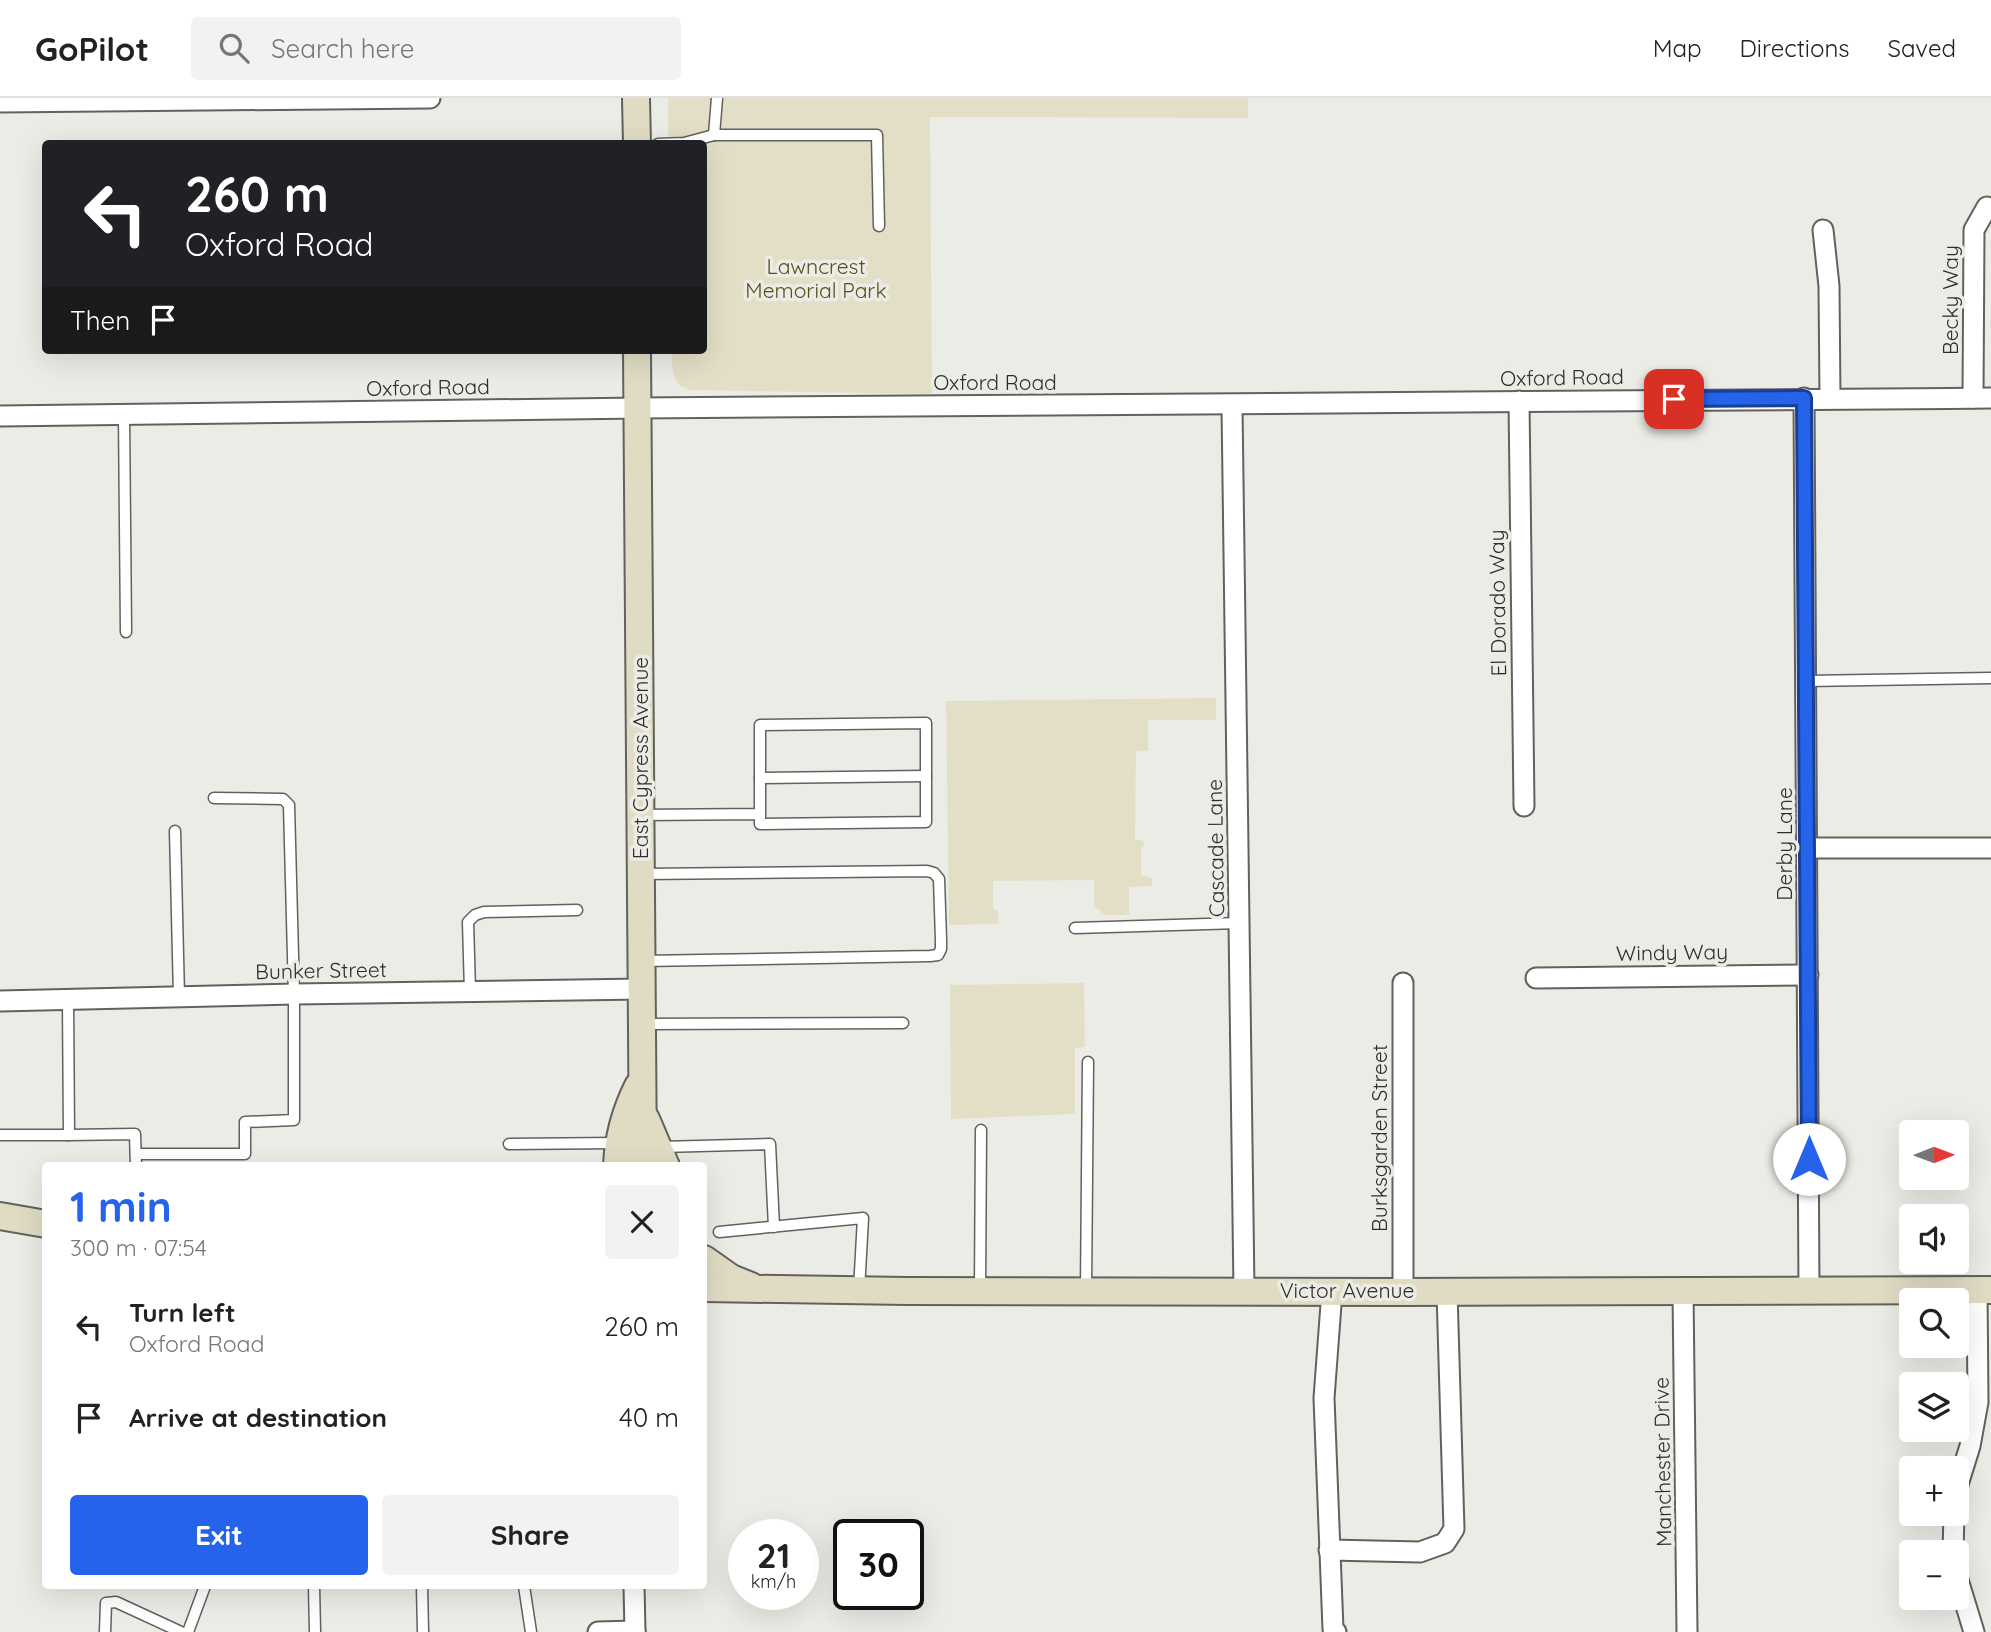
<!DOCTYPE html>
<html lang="en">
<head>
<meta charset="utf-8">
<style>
	body { margin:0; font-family:Quicksand,sans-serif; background:#f2f2f2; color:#222; height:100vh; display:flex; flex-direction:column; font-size:26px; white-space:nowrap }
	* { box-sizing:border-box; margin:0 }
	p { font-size:23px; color:#767676 }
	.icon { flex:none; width:38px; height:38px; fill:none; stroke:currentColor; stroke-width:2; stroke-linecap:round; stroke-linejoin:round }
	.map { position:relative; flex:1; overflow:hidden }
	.drawer { position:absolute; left:42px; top:1064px; width:665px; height:427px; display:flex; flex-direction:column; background:#fff; border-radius:7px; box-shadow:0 7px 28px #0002 }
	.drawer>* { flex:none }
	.top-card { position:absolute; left:42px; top:42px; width:665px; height:214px; border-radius:7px; box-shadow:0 7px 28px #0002; background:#202124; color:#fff; overflow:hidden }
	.needle { width:46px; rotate:89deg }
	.controls { position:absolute; left:1899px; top:1022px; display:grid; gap:14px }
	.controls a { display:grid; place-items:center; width:70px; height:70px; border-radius:7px; background:#fff; box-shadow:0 7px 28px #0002; font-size:35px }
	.speed { position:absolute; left:728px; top:1421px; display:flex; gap:14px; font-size:35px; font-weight:700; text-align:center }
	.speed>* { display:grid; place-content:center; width:91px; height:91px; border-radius:50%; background:#fff; box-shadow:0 7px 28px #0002; line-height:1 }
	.speed small { font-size:18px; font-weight:400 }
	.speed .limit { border:4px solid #111; border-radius:10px; background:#fff; color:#111 }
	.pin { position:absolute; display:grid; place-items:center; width:60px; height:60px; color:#fff; margin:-30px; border-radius:14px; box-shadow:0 4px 10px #0006 }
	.me { position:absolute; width:77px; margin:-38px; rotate:0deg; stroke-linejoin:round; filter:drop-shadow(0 0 5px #0008) }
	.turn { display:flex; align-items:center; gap:24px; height:147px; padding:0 28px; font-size:32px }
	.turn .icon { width:91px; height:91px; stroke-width:2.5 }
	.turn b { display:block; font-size:49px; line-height:60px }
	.then { display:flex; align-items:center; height:66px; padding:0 28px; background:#0003; gap:14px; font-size:26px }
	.round { display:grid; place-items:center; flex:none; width:74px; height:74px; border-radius:7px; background:#f2f2f2 }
	.head { display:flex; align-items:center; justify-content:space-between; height:119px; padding:0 28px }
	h1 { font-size:42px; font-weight:700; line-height:52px; color:#2563eb }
	.primary-button { display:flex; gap:14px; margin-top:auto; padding:14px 28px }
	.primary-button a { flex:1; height:80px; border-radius:7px; background:#2563eb; color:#fff; font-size:28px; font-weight:700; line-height:80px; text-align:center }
	.primary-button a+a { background:#f2f2f2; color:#222 }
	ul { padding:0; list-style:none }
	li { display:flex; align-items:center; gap:21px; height:91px; padding:0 28px }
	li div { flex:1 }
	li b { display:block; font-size:26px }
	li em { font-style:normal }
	header { display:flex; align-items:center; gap:42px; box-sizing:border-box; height:98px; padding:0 35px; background:#fff; border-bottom:2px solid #e0e0e0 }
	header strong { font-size:33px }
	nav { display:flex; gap:38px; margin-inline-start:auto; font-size:24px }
	.search { width:490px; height:63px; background:#f2f2f2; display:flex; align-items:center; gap:18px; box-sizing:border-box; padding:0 24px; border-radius:7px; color:#767676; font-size:26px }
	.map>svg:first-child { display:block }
	.green { fill:#e3dfc6 }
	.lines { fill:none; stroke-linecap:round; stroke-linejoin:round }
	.service-casing { stroke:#62615d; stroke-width:13 }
	.minor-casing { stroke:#62615d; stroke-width:23 }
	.secondary-casing { stroke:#62615d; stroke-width:30 }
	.service { stroke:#fff; stroke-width:10 }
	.minor { stroke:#fff; stroke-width:19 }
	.secondary { stroke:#e0dcc4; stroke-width:26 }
	.route-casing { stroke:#184099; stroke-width:18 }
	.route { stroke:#2563eb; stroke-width:12 }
	.labels { text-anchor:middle; stroke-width:7; stroke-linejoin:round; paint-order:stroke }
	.park-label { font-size:21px; fill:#584e1a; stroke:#ecece7 }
	.street-label { font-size:21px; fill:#2e2d2b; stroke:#ecece7 }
</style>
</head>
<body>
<header>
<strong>GoPilot</strong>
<div class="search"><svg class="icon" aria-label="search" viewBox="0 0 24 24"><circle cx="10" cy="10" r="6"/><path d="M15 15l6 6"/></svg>Search here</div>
<nav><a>Map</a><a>Directions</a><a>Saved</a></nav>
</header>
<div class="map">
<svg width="1991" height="1534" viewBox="0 0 1991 1534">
	<rect width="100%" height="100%" fill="#ecece7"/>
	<g class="green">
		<path d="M 668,0 L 1248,0 L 1248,20 L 930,19 L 932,296 L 692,292 C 670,289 672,270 672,252 L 704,252 L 704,46 L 668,45 Z"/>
		<path d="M 1216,600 L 1216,622 L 1148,622 L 1148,653 L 1136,653 L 1135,742 L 1143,742 L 1144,748 L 1141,749 L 1141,777 L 1152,780 L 1152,788 L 1129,789 L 1129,817 L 1105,817 L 1094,808 L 1094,782 L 993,783 L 993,811 L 997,812 L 999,826 L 949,827 L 946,603 Z"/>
		<path d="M 1084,885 L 1085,949 L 1075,950 L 1075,1016 L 951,1021 L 950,887 Z"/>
	</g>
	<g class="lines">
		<defs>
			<g id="service">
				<path d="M 714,37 L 717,0"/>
				<path d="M 658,46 L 684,45 L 714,37 L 877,37 L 879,128"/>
				<path d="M 124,317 L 126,534"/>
				<path d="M 1806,583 L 1991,580"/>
				<path d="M 760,680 L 926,678"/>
				<path d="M 642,717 L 760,716 L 760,627 L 926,625 L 926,724 L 760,726 L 760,716"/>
				<path d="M 175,733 L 179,899"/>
				<path d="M 1075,830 L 1240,825"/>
				<path d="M 643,863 L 930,858 L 938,857 L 941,851 L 941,842 L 939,781 L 934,775 L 927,773 L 644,776"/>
				<path d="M 470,893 L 468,824 L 475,817 L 484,814 L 577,812"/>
				<path d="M 643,926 L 903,925"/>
				<path d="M 0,1037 L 69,1037 L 68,903"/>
				<path d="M 69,1037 L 135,1036 L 136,1068"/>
				<path d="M 509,1046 L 617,1045"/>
				<path d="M 661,1049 L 770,1046 L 774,1129"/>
				<path d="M 136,1056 L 245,1056 L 245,1024 L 294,1022 L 294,896 L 289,707 L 283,701 L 214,700"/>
				<path d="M 719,1134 L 863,1120 L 859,1192"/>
				<path d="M 1086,1192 L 1088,964"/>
				<path d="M 980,1193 L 981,1032"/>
				<path d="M 314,1488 L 315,1534"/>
				<path d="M 422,1488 L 423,1534"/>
				<path d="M 524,1488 L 531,1534"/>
				<path d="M 105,1534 L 106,1505 L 116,1504 L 181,1534"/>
				<path d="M 188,1534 L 205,1488"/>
			</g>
			<g id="minor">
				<path d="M 0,4 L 430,0"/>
				<path d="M 1823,132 L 1829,188 L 1830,300"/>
				<path d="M 1804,300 L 1809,1193"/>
				<path d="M 1973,300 L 1974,132 L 1987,109"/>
				<path d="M 1519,303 L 1524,708"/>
				<path d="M 1232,308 L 1244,1193"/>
				<path d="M 0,318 C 213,317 427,311 640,310 C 1091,307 1541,305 1991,300"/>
				<path d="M 1808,750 L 1991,750"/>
				<path d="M 1536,880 L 1808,877"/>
				<path d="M 0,903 L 294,896 L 642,891"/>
				<path d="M 1332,1193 L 1324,1300 L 1333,1531 L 1336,1534"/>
				<path d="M 1403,1194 L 1403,885"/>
				<path d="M 1683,1194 L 1687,1534"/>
				<path d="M 1956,1393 L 1970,1348 L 1978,1304 L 1977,1192"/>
				<path d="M 1329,1452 L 1420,1454 L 1445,1445 L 1454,1431 L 1447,1194"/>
				<path d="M 1953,1454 L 1954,1416"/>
				<path d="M 1956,1475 L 1974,1534"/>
				<path d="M 634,1488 L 635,1534"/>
				<path d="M 598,1534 L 635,1533"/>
			</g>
			<g id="secondary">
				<path d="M 636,0 L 637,46"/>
				<path d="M 637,252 L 643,1068"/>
				<path d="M 646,1021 L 666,1068"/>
				<path d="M 617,1068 C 618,1039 625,1014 638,988"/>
				<path d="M 0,1118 L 46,1126"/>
				<path d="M 704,1161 L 731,1180 L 751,1188"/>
				<path d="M 704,1190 L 907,1193 L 1403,1194 L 1991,1192"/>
			</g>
		</defs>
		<use href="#service" class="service-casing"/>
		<use href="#minor" class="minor-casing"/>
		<use href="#secondary" class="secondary-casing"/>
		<use href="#service" class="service"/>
		<use href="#minor" class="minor"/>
		<use href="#secondary" class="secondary"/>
	</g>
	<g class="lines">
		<defs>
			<path id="route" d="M 1674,301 L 1804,300 L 1809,1061"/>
		</defs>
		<use href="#route" class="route-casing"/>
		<use href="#route" class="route"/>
	</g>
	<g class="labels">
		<g class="park-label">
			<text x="816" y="176">Lawncrest<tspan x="816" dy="24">Memorial Park</tspan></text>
		</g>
		<g class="street-label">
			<text transform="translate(1951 202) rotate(-90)" y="7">Becky Way</text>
			<text transform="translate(1562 280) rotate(-1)" y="7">Oxford Road</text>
			<text x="995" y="292">Oxford Road</text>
			<text transform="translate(428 290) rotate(-1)" y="7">Oxford Road</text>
			<text transform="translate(1498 505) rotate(-91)" y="7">El Dorado Way</text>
			<text transform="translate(641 660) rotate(-90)" y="7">East Cypress Avenue</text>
			<text transform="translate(1785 746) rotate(-90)" y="7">Derby Lane</text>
			<text transform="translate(1216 750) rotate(-91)" y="7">Cascade Lane</text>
			<text transform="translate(1672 855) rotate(-1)" y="7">Windy Way</text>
			<text transform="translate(321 873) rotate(-1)" y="7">Bunker Street</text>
			<text transform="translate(1380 1040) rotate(-90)" y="7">Burksgarden Street</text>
			<text x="1347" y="1200">Victor Avenue</text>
			<text transform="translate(1663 1364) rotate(-91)" y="7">Manchester Drive</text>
		</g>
	</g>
</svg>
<div class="controls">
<a><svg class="needle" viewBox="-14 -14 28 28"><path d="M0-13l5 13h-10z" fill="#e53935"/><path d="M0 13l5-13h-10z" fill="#767676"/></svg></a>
<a><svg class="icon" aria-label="sound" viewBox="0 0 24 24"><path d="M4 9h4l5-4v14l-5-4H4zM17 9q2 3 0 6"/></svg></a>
<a><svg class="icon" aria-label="search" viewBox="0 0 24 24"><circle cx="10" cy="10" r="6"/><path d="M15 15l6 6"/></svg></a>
<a><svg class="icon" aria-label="layers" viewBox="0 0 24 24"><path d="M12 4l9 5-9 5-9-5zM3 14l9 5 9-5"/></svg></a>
<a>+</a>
<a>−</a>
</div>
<div class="speed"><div>21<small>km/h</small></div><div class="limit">30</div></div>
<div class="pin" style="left:1674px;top:301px;background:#d93025"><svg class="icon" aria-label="arrive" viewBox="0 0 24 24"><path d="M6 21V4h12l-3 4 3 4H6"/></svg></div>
<svg class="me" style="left:1809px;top:1061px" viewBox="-20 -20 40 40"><circle r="19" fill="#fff"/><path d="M0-13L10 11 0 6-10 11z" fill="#2563eb"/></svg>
<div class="top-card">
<div class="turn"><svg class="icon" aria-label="left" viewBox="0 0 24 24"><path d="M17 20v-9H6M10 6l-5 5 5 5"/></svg><div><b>260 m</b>Oxford Road</div></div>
<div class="then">Then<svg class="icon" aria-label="arrive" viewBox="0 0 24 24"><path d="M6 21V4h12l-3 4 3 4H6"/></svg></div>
</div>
<section class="drawer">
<div class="head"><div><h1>1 min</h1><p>300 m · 07:54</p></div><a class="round"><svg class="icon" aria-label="close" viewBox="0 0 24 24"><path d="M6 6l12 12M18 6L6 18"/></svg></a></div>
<ul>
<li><svg class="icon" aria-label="left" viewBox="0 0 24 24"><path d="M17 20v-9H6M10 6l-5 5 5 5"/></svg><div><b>Turn left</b><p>Oxford Road</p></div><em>260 m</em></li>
<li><svg class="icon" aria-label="arrive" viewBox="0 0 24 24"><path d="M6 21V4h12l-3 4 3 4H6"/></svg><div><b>Arrive at destination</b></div><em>40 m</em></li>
</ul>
<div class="primary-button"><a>Exit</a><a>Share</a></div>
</section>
</div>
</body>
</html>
